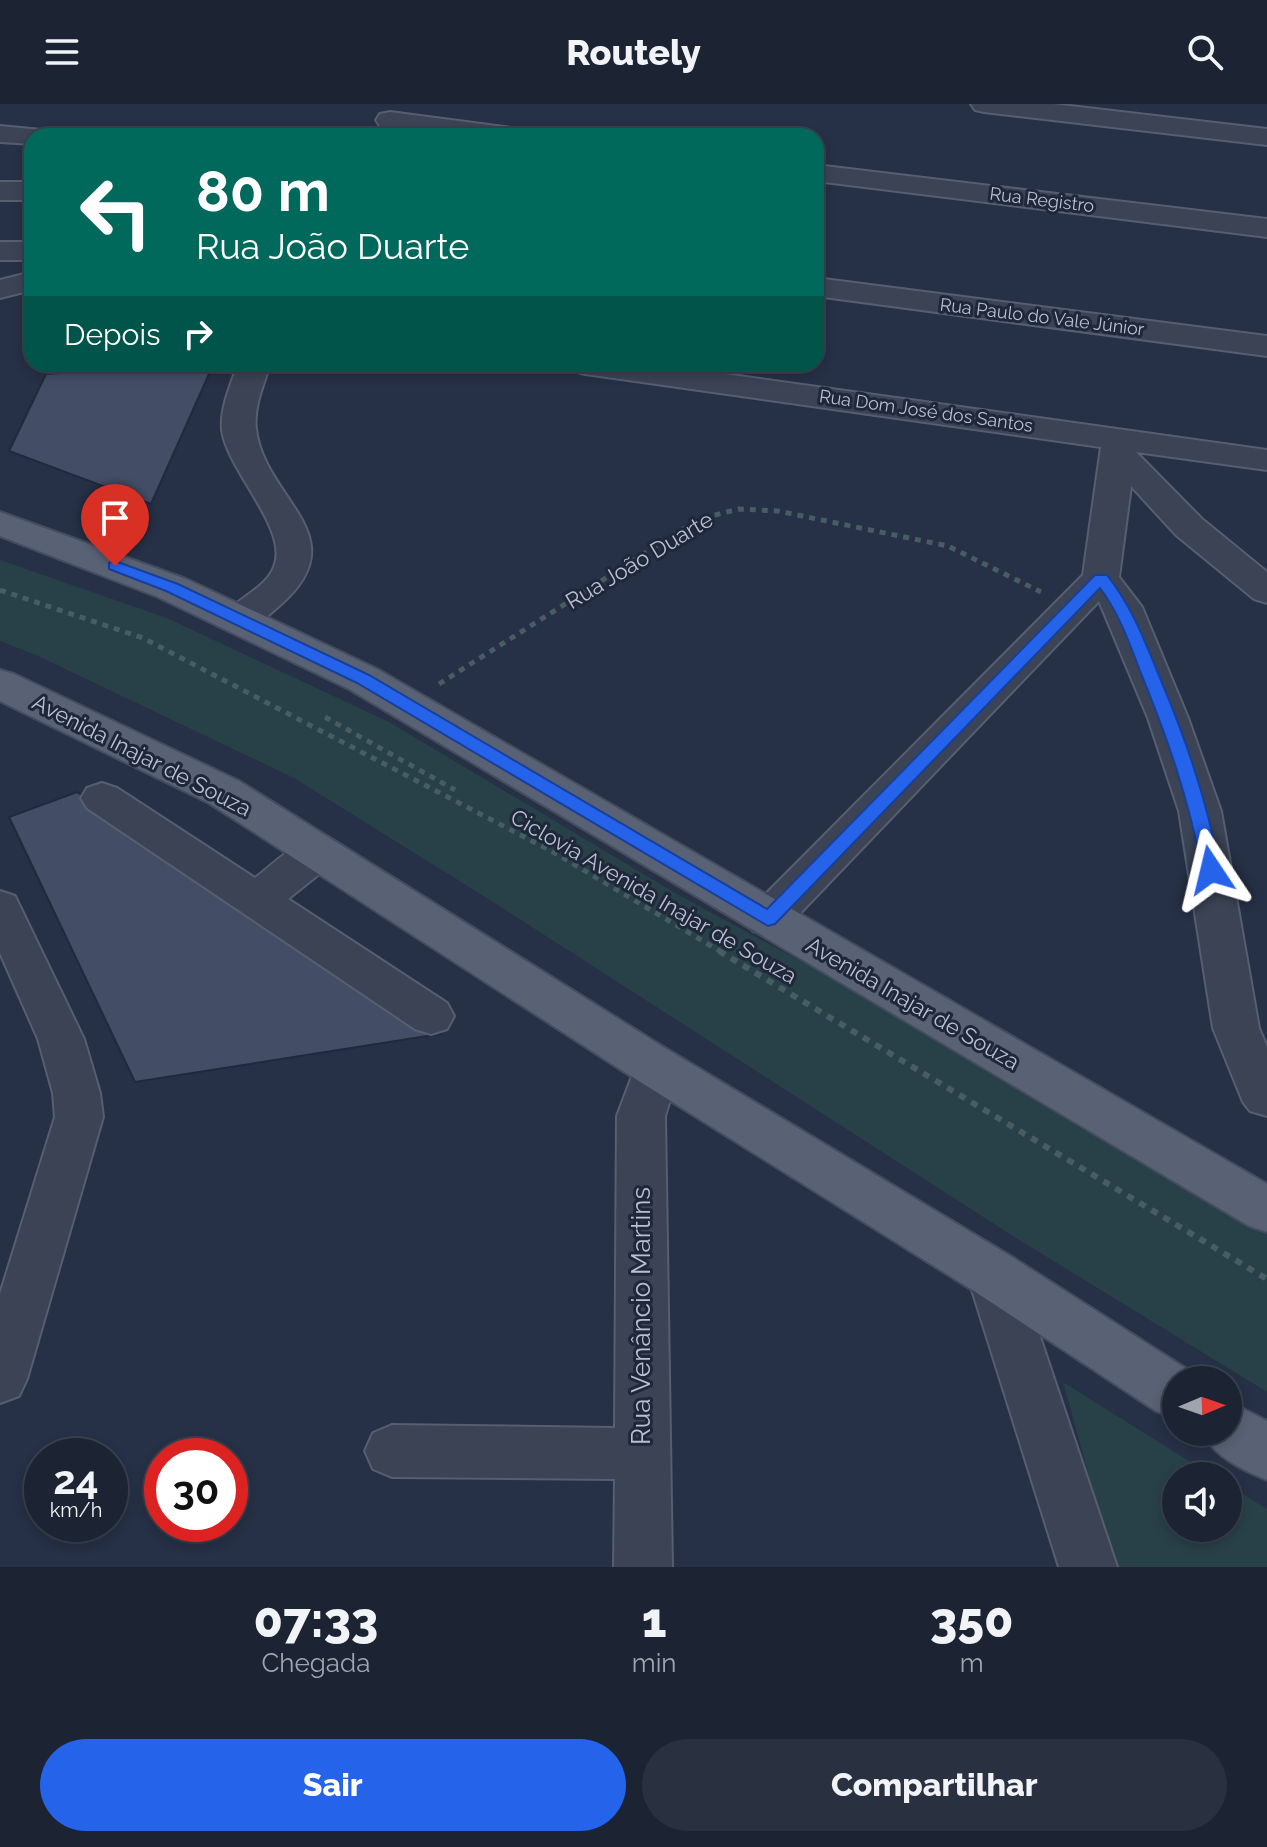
<!DOCTYPE html>
<html lang="pt">
<head>
<meta charset="utf-8">
<style>
	body { margin:0; font-family:Raleway,sans-serif; background:#293040; color:#f1f3f6; height:100vh; display:flex; flex-direction:column; font-size:30px; white-space:nowrap }
	* { box-sizing:border-box; margin:0 }
	p { font-size:26px; color:#a0a4ac }
	.icon { flex:none; width:44px; height:44px; fill:none; stroke:currentColor; stroke-width:2; stroke-linecap:round; stroke-linejoin:round }
	.map { position:relative; height:1463px; overflow:hidden }
	.side { display:flex; flex-direction:column; background:#1c2434; flex:1 }
	.side>* { flex:none }
	.top-card { position:absolute; left:24px; top:24px; width:800px; height:244px; border-radius:24px; box-shadow:0 4px 12px #0003,0 0 0 2px #3a414f; background:#00695c; color:#fff; overflow:hidden }
	.needle { width:52px; rotate:88deg }
	.tools { position:absolute; left:1162px; top:1262px; display:grid; gap:16px }
	.tools a { display:grid; place-items:center; width:80px; height:80px; border-radius:50%; background:#1c2434; box-shadow:0 4px 12px #0003,0 0 0 2px #3a414f; font-size:40px }
	.speed { position:absolute; left:24px; top:1334px; display:flex; gap:16px; font-size:40px; font-weight:700; text-align:center }
	.speed>* { display:grid; place-content:center; width:104px; height:104px; border-radius:50%; background:#1c2434; box-shadow:0 4px 12px #0003,0 0 0 2px #3a414f; line-height:1 }
	.speed small { font-size:20px; font-weight:400 }
	.speed .limit { border:12px solid #d22; background:#fff; color:#111 }
	.pin { position:absolute; display:grid; place-items:center; width:68px; height:68px; color:#fff; margin:-82px -34px; border-radius:50% 50% 50% 0; rotate:-45deg; box-shadow:0 0 8px #0007 }
	.pin .icon { rotate:45deg }
	.me { position:absolute; width:88px; margin:-44px; rotate:350deg; stroke-linejoin:round; filter:drop-shadow(0 0 6px #0008) }
	.turn { display:flex; align-items:center; gap:28px; height:168px; padding:0 40px; font-size:36px }
	.turn .icon { width:104px; height:104px; stroke-width:2.5 }
	.turn b { display:block; font-size:56px; line-height:68px }
	.then { display:flex; align-items:center; height:76px; padding:0 40px; background:#0003; gap:16px; font-size:30px }
	.eta { display:flex; justify-content:space-evenly; align-items:center; height:136px; text-align:center }
	.eta b { font-size:48px; font-weight:800; line-height:56px }
	.action { display:flex; gap:16px; margin-top:auto; padding:16px 40px }
	.action a { flex:1; height:92px; border-radius:48px; background:#2563eb; color:#fff; font-size:32px; font-weight:800; line-height:92px; text-align:center }
	.action a+a { background:#293040; color:#f1f3f6 }
	header { display:flex; justify-content:space-between; align-items:center; height:104px; padding:0 40px; background:#1c2434; font-size:36px; font-weight:800 }
	.map>svg:first-child { display:block }
	.green { fill:#284047 }
	.building { fill:#434d66; stroke:#21293d; stroke-width:2 }
	.lines { fill:none; stroke-linecap:round; stroke-linejoin:round }
	.minor-casing { stroke:#565e70; stroke-width:4 }
	.major-casing { stroke:#444c5e; stroke-width:4 }
	.path-far1 { stroke:#475d62; stroke-width:5; stroke-dasharray:6 6; stroke-linecap:butt }
	.path { stroke:#475d62; stroke-width:6; stroke-dasharray:7 7; stroke-linecap:butt }
	.minor { fill:#3b4355; fill-rule:evenodd }
	.major { fill:#596275; fill-rule:evenodd }
	.route { fill:#2563eb; stroke:#184099; stroke-width:2 }
	.labels { text-anchor:middle; stroke-width:6; stroke-linejoin:round; paint-order:stroke }
	.far-street-label { font-size:18px; fill:#b9bfce; stroke:#1f273b }
	.street-label { font-size:22px; fill:#b9bfce; stroke:#1f273b }
	.near-street-label { font-size:26px; fill:#b9bfce; stroke:#1f273b }
</style>
</head>
<body>
<header><svg class="icon" aria-label="menu" viewBox="0 0 24 24"><path d="M4 6h16M4 12h16M4 18h16"/></svg>Routely<svg class="icon" aria-label="search" viewBox="0 0 24 24"><circle cx="10" cy="10" r="6"/><path d="M15 15l6 6"/></svg></header>
<div class="map">
<svg width="1267" height="1463" viewBox="0 0 1267 1463">
	<rect width="100%" height="100%" fill="#263046"/>
	<g class="green">
		<path d="M 0,456 L 167,514 L 389,618 L 677,790 L 1192,1069 L 1267,1113 L 1267,1288 L 1016,1134 L 493,798 L 294,674 L 38,552 L 0,537 Z"/>
		<path d="M 1063,1278 L 1213,1372 L 1176,1372 L 1176,1424 L 1228,1424 L 1228,1381 L 1267,1405 L 1267,1463 L 1114,1463 Z"/>
	</g>
	<g class="building">
		<path d="M 76,260 L 235,260 L 213,261 L 151,400 L 9,347 L 46,270 L 75,268 Z"/>
		<path d="M 77,688 L 440,930 L 135,978 L 9,713 Z"/>
	</g>
	<g class="lines">
		<defs>
			<g id="minor">
				<path d="M 971,0 L 1053,0 L 1267,25 L 1267,41 L 984,8 L 975,6 Z"/>
				<path d="M 390,8 L 511,24 L 521,26 L 525,32 L 449,32 L 380,22 L 376,16 L 380,10 Z"/>
				<path d="M 0,22 L 42,26 L 46,32 L 32,32 L 32,40 L 0,38 Z"/>
				<path d="M 816,61 L 1267,115 L 1267,133 L 816,77 Z"/>
				<rect x="0" y="78" width="32" height="18"/>
				<rect x="0" y="138" width="32" height="18"/>
				<path d="M 32,168 L 32,186 L 0,194 L 0,176 Z"/>
				<path d="M 816,174 L 1267,232 L 1267,252 L 816,192 Z"/>
				<path d="M 238,260 L 270,260 C 264,280 253,304 256,325 C 264,396 360,432 279,502 C 262,517 250,530 227,524 L 221,515 C 234,495 265,486 274,463 C 290,426 227,366 222,326 C 220,304 231,280 238,260 Z"/>
				<path d="M 569,260 L 654,260 L 1267,346 L 1267,366 L 1136,348 L 1202,415 L 1267,468 L 1267,499 L 1254,495 L 1176,431 L 1131,382 L 1119,473 L 1142,503 L 1188,614 L 1221,707 L 1259,924 L 1267,943 L 1267,1012 L 1250,1007 L 1243,998 L 1213,924 L 1179,707 L 1148,614 L 1099,497 L 783,827 L 768,831 L 753,827 L 746,815 L 753,803 L 1083,471 L 1101,343 L 585,270 L 574,267 Z"/>
				<path d="M 102,679 L 117,684 L 255,774 C 279,756 302,728 333,737 L 339,748 L 333,759 L 288,795 L 447,899 L 454,912 L 447,925 L 431,930 L 415,925 L 87,704 L 81,694 L 87,684 Z"/>
				<path d="M 0,787 L 15,792 L 84,935 L 100,989 L 103,1013 L 27,1275 L 19,1292 L 0,1299 L 0,1190 L 55,1013 L 53,989 L 38,935 L 0,849 Z"/>
				<path d="M 657,945 L 674,951 L 680,964 L 665,1012 L 672,1463 L 614,1463 L 615,1375 L 392,1373 L 373,1365 L 365,1347 L 373,1329 L 392,1321 L 615,1324 L 617,1012 L 640,951 Z"/>
				<path d="M 993,1148 L 1011,1154 L 1019,1170 L 1117,1463 L 1059,1463 L 967,1170 L 975,1154 Z"/>
			</g>
			<g id="major">
				<path d="M 0,408 L 186,475 L 377,565 L 1267,1080 L 1267,1128 L 1249,1122 L 349,585 L 158,493 L 0,432 Z"/>
				<path d="M 0,566 L 14,570 L 239,677 L 660,941 L 1012,1153 L 1196,1271 L 1198,1276 L 1176,1276 L 1176,1315 L 1156,1307 L 974,1187 L 626,969 L 209,699 L 0,597 Z"/>
				<path d="M 1228,1297 L 1267,1317 L 1267,1376 C 1243,1366 1213,1352 1202,1328 L 1228,1328 Z"/>
			</g>
		</defs>
		<use href="#minor" class="minor-casing"/>
		<use href="#major" class="major-casing"/>
		<g class="path-far1">
			<path d="M 0,486 L 143,534 L 555,749 L 723,849"/>
			<path d="M 439,580 L 699,415 L 739,405 L 778,407 L 948,442 L 1041,488"/>
			<path d="M 325,613 L 455,686"/>
		</g>
		<path class="path" d="M 719,847 L 1267,1175"/>
		<use href="#minor" class="minor"/>
		<use href="#major" class="major"/>
	</g>
	<path class="route" d="M 115,457 L 178,480 L 369,571 L 767,805 L 1095,471 L 1107,471 C 1134,506 1145,538 1162,579 C 1188,640 1208,701 1220,766 L 1211,773 L 1202,766 C 1189,695 1167,633 1140,567 C 1129,538 1119,509 1100,484 L 775,820 L 768,822 L 357,579 L 166,487 L 109,465 L 109,459 Z"/>
	<g class="labels">
		<g class="far-street-label">
			<text transform="translate(1042 96) rotate(7)" y="6">Rua Registro</text>
			<text transform="translate(1042 213) rotate(7)" y="6">Rua Paulo do Vale Júnior</text>
			<text transform="translate(926 307) rotate(8)" y="6">Rua Dom José dos Santos</text>
		</g>
		<g class="street-label">
			<text transform="translate(639 456) rotate(-31)" y="8">Rua João Duarte</text>
			<text transform="translate(142 651) rotate(27)" y="8">Avenida Inajar de Souza</text>
			<text transform="translate(654 792) rotate(30)" y="8">Ciclovia Avenida Inajar de Souza</text>
			<text transform="translate(913 899) rotate(30)" y="8">Avenida Inajar de Souza</text>
		</g>
		<g class="near-street-label">
			<text transform="translate(641 1212) rotate(-90)" y="9">Rua Venâncio Martins</text>
		</g>
	</g>
</svg>
<div class="tools">
<a><svg class="needle" viewBox="-14 -14 28 28"><path d="M0-13l5 13h-10z" fill="#e53935"/><path d="M0 13l5-13h-10z" fill="#a0a4ac"/></svg></a>
<a><svg class="icon" aria-label="sound" viewBox="0 0 24 24"><path d="M4 9h4l5-4v14l-5-4H4zM17 9q2 3 0 6"/></svg></a>
</div>
<div class="speed"><div>24<small>km/h</small></div><div class="limit">30</div></div>
<div class="pin" style="left:115px;top:462px;background:#d93025"><svg class="icon" aria-label="arrive" viewBox="0 0 24 24"><path d="M6 21V4h12l-3 4 3 4H6"/></svg></div>
<svg class="me" style="left:1211px;top:766px" viewBox="-20 -20 40 40"><path d="M0-17L14 15 0 8-14 15z" fill="#2563eb" stroke="#fff" stroke-width="4"/></svg>
<div class="top-card">
<div class="turn"><svg class="icon" aria-label="left" viewBox="0 0 24 24"><path d="M17 20v-9H6M10 6l-5 5 5 5"/></svg><div><b>80 m</b>Rua João Duarte</div></div>
<div class="then">Depois<svg class="icon" aria-label="right" viewBox="0 0 24 24"><path d="M7 20v-9h11M14 6l5 5-5 5"/></svg></div>
</div>
</div>
<section class="side">
<div class="eta">
<div><b>07:33</b><p>Chegada</p></div>
<div><b>1</b><p>min</p></div>
<div><b>350</b><p>m</p></div>
</div>
<div class="action"><a>Sair</a><a>Compartilhar</a></div>
</section>
</body>
</html>
